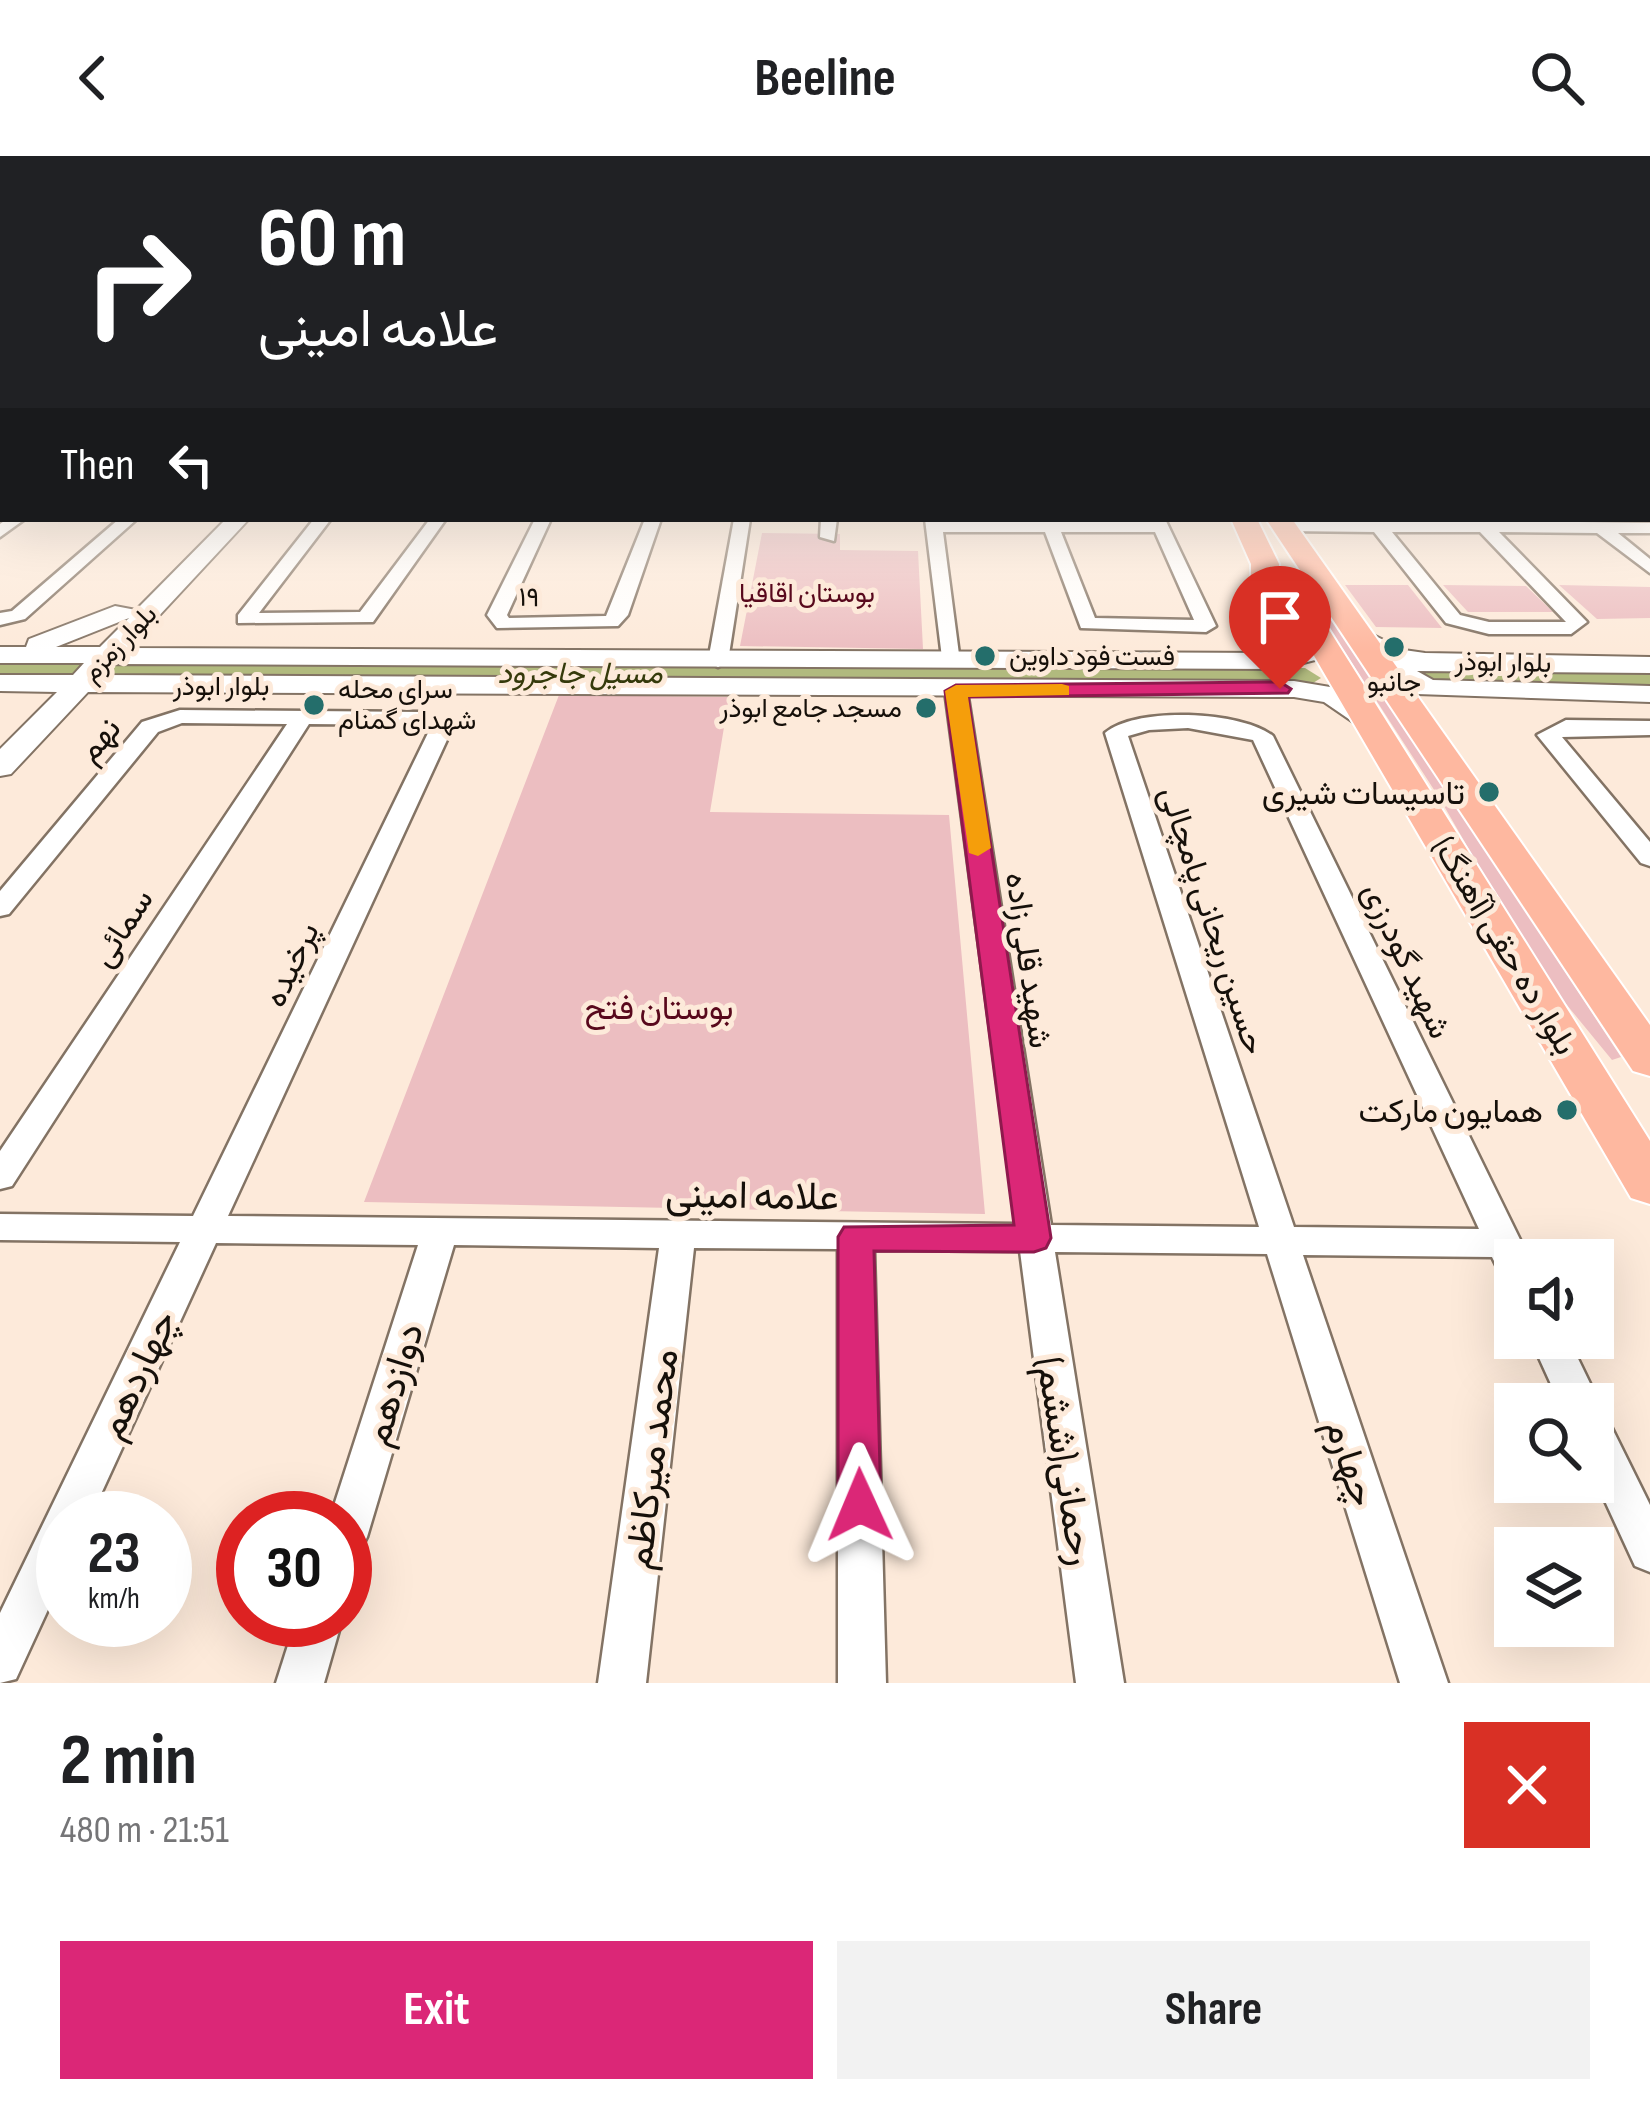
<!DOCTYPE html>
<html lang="en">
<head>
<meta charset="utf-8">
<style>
	body { margin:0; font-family:"Sofia Sans Condensed",Vazirmatn,sans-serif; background:#f2f2f2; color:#202124; height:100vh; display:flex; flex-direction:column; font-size:45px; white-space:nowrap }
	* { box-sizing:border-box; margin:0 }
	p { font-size:39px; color:#757577 }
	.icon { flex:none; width:66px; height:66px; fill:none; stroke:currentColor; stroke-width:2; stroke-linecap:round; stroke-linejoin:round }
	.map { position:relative; height:1527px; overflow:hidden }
	.sheet { display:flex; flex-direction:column; background:#fff; flex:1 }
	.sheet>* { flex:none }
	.top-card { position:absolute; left:0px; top:0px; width:1650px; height:366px; box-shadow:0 12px 48px #0002; background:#202124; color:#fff; overflow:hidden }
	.buttons { position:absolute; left:1494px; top:1083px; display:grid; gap:24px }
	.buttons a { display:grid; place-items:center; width:120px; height:120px; border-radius:0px; background:#fff; box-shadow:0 12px 48px #0002; font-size:60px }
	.speed { position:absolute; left:36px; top:1335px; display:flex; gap:24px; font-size:60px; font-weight:700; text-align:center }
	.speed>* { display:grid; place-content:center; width:156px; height:156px; border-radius:50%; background:#fff; box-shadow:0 12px 48px #0002; line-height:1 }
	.speed small { font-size:30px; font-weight:400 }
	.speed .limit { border:18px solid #d22; background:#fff; color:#111 }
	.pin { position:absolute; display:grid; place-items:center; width:102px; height:102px; color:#fff; margin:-123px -51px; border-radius:50% 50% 50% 0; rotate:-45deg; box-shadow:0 0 12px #0007 }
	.pin .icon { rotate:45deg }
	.me { position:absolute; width:132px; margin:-66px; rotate:359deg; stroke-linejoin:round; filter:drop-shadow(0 0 9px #0008) }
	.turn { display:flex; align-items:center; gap:42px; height:252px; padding:0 60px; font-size:54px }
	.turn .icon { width:156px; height:156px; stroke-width:2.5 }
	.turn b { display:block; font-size:84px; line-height:102px }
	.then { display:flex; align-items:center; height:114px; padding:0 60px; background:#0003; gap:24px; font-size:45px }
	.round { display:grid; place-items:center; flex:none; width:126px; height:126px; border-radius:0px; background:#f2f2f2 }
	.headline { display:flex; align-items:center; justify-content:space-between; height:204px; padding:0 60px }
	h1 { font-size:72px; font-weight:700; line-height:90px }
	.button { display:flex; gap:24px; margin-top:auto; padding:24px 60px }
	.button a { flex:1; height:138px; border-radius:0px; background:#db2777; color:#fff; font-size:48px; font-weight:700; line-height:138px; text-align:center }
	.button a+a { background:#f2f2f2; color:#202124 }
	header { display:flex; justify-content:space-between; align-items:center; height:156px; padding:0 60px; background:#fff; font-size:54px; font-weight:700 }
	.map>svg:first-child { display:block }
	.green { fill:#ecbec1 }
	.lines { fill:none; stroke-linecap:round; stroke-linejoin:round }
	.river { fill:#b1ba7e; fill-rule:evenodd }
	.minor-casing { stroke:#837364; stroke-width:5 }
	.secondary-casing { stroke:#837364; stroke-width:4 }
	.primary-casing { stroke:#fff; stroke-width:4 }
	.minor { fill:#fff; fill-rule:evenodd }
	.secondary { fill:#fff; fill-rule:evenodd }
	.primary { fill:#feb8a0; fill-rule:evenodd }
	.route { fill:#db2777; stroke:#8e194d; stroke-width:3 }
	.slow { fill:#f59e0b }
	.poi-dot { fill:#246e6b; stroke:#fdeada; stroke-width:4.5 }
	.labels { text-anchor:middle; stroke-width:10; stroke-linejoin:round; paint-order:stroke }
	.far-park-label { font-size:27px; fill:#58081c; stroke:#fdeada }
	.far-street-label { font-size:27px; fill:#16100a; stroke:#fdeada }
	.far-poi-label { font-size:27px; fill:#16100a; stroke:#fdeada; text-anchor:start }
	.far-water-label { font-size:30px; font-style:italic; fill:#353a0b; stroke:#fdeada }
	.street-label { font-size:33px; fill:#16100a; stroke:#fdeada }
	.poi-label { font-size:33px; fill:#16100a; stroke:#fdeada; text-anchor:end }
	.park-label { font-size:33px; fill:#58081c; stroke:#fdeada }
	.near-street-label { font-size:39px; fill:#16100a; stroke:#fdeada }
</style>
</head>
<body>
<header><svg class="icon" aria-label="back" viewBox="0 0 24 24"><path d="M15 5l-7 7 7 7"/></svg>Beeline<svg class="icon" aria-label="search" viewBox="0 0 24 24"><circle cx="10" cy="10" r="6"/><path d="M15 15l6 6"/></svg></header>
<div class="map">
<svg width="1650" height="1527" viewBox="0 0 1650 1527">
	<rect width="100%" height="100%" fill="#fdeada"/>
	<g class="green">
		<path d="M 762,377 L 840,378 L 840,394 L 918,395 L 923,493 L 740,490 Z"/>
		<path d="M 1284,424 L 1311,429 L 1621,901 L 1612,904 L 1539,815 L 1440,643 L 1345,496 L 1322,466 L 1278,435 L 1278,426 Z"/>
		<path d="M 1345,429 L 1408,429 L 1442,472 L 1376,471 Z"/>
		<path d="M 1443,429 L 1526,430 L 1553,456 L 1468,456 Z"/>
		<path d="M 1559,429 L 1650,431 L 1650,462 L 1597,463 Z"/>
		<path d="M 559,539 L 729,541 L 710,656 L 949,659 L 985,1058 L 364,1046 Z"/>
	</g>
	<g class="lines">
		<g class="river">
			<path d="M 0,503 L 1305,512 L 1321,522 L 1305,532 L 0,523 Z"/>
			<path d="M 1418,513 L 1650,516 L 1650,536 L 1407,530 L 1402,523 Z"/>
		</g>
		<defs>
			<g id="minor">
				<path d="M 1647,311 L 1650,312 L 1650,323 L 1647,322 Z"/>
				<path d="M 7,363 L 25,363 L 0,381 L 0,368 Z"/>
				<path d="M 119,363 L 137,363 L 25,463 L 0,469 L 0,457 L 12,455 Z"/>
				<path d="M 314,363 L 331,363 L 259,457 L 360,456 L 430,363 L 446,363 L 373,466 L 238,467 L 238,459 Z"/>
				<path d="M 535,363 L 551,363 L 507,459 L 509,462 L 606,460 L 645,363 L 661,363 L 628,459 L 618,470 L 497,472 L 487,459 Z"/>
				<path d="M 734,363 L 750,363 L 728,505 L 718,511 L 708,505 Z"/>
				<path d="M 821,363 L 837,363 L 834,385 L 820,381 Z"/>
				<path d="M 925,363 L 1165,363 L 1216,470 L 1206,476 L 1081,472 L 1045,376 L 943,376 L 960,506 L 957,510 L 943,510 ZM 1061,376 L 1155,376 L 1194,464 L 1095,462 Z"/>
				<path d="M 1365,363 L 1650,367 L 1650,377 L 1618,377 L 1650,403 L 1650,417 L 1597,377 L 1499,376 L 1587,466 L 1571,478 L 1489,478 L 1446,467 L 1374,376 L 1284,375 L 1276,370 L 1284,365 ZM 1392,376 L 1480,376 L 1566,466 L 1489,466 L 1460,459 Z"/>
				<path d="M 956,529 L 967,535 L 1051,1069 L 1259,1071 L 1105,577 C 1136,550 1242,555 1273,580 L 1530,1104 L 1515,1104 L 1515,1125 L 1502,1121 L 1492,1101 L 1303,1099 L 1448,1527 L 1400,1527 L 1267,1098 L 1055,1096 L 1124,1527 L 1076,1527 L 1020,1095 L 874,1094 L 886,1527 L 838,1527 L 838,1093 L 694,1092 L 646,1527 L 598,1527 L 659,1092 L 454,1089 L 367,1381 L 360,1395 L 345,1401 L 345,1362 L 330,1362 L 418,1089 L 216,1087 L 90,1362 L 63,1362 L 63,1421 L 16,1523 L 0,1527 L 0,1457 L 180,1086 L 0,1084 L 0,1058 L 193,1060 L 429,575 L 417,569 L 309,568 L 12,1030 L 0,1033 L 0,995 L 287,568 L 182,567 L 158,576 L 9,758 L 0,760 L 0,735 L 142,566 L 180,554 L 421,556 L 452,573 L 228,1060 L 1016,1068 L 945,535 ZM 1188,572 L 1253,584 L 1479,1073 L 1294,1071 L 1128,580 L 1149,574 Z"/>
				<path d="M 1566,564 L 1650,565 L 1650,579 L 1562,581 L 1650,686 L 1650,710 L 1641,707 L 1537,579 Z"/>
				<path d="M 1530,1182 L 1568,1182 L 1600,1248 L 1595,1258 L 1607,1262 L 1650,1349 L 1650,1416 L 1635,1410 L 1593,1319 L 1593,1248 L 1560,1248 Z"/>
				<path d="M 296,1464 L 342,1464 L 324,1527 L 276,1527 Z"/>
			</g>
			<g id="secondary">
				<path d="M 226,363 L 249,363 L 129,492 L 1279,497 L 1298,489 L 1280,456 L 1293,448 L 1302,451 L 1324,489 L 1315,504 L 1280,513 L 114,508 L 103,519 L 1294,525 L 1342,533 L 1384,564 L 1379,570 L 1359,570 L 1324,546 L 1294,541 L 88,536 L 11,618 L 0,620 L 0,593 L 57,536 L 0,535 L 0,519 L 73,519 L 84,507 L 0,507 L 0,491 L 26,491 L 29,483 L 115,450 L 136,454 ZM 129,462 L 100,491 L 56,491 Z"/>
				<path d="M 1361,473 L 1404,494 L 1425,497 L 1650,501 L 1650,517 L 1417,515 L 1433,524 L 1650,530 L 1650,546 L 1417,538 L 1393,524 L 1392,508 L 1352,487 L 1348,481 Z"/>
			</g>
			<g id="primary">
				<path d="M 1231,363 L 1257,363 L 1279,408 L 1279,429 L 1326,469 L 1650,985 L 1650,1048 L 1631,1042 L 1299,474 L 1251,432 L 1251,408 Z"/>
				<path d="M 1266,363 L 1292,363 L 1650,869 L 1650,920 L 1633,915 Z"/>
			</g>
		</defs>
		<use href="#minor" class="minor-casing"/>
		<use href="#secondary" class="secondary-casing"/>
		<use href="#primary" class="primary-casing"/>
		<use href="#minor" class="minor"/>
		<use href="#secondary" class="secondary"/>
		<use href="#primary" class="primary"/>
	</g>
	<linearGradient id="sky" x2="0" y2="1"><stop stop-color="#92b6be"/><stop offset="0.57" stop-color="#fef6ee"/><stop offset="1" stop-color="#fef6ee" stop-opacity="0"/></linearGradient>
	<rect width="1650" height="496" fill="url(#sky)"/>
	<path class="route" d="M 1280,526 L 1291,533 L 1288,537 L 968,541 L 1051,1082 L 1046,1092 L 1034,1096 L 874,1095 L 881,1349 L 875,1363 L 860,1369 L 844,1363 L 838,1349 L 838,1081 L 844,1071 L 1014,1069 L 945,535 L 956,529 Z"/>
	<path class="slow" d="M 1062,528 L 1069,530 L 1069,539 L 968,541 L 991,692 L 978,700 L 969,697 L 945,535 L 956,529 Z"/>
	<g class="poi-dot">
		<circle cx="1394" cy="491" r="12"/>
		<circle cx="985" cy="500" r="12"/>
		<circle cx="314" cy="549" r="12"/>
		<circle cx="926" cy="552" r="12"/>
		<circle cx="1489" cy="636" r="12"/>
		<circle cx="1567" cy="954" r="12"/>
	</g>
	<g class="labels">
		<g class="far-park-label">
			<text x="807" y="446">بوستان اقاقیا</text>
		</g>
		<g class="far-street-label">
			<text transform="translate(529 441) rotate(1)" y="9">۱۹</text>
			<text transform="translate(119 487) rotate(-46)" y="9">بلوار زمزم</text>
			<text transform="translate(1503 506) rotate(1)" y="9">بلوار ابوذر</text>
			<text x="221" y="539">بلوار ابوذر</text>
		</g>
		<g class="far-poi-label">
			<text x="1009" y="509">فست فود داوین</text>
			<text x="1394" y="535" text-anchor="middle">جانبو</text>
			<text x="338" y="542">سرای محله<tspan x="338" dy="31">شهدای گمنام</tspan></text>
			<text x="902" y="561" text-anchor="end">مسجد جامع ابوذر</text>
		</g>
		<g class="far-water-label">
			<text x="580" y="527">مسیل جاجرود</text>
		</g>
		<g class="street-label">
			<text transform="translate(98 583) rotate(-50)" y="12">نهم</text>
			<text transform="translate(1214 764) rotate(72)" y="12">حسین ریحانی پامچالی</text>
			<text transform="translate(121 771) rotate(-57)" y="12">سمائی</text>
			<text transform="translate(1506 789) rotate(59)" y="12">بلوار ده حقی (آهنگ)</text>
			<text transform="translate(1030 804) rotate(82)" y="12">شهید قلی زاده</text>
			<text transform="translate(1408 804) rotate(65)" y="12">شهید گودرزی</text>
			<text transform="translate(290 808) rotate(-65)" y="12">پرخیده</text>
		</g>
		<g class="poi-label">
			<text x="1465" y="648">تاسیسات شیری</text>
			<text x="1543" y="966">همایون مارکت</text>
		</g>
		<g class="park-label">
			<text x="659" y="863">بوستان فتح</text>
		</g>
		<g class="near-street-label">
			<text transform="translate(752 1038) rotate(1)" y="14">علامه امینی</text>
			<text transform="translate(136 1218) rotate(-65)" y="14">چهاردهم</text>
			<text transform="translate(392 1228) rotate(-73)" y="14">دوازدهم</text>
			<text transform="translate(650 1303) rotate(-83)" y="14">محمد میرکاظم</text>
			<text transform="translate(1067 1305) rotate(81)" y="14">رحمانی(ششم)</text>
			<text transform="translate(1352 1306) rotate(72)" y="14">چهارم</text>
		</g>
	</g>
</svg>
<div class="buttons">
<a><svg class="icon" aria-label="sound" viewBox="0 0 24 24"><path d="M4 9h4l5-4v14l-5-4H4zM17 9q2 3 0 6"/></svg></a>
<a><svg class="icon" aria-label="search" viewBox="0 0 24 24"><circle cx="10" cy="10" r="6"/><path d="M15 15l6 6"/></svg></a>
<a><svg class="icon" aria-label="layers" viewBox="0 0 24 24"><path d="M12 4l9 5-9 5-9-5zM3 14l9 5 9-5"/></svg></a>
</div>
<div class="speed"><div>23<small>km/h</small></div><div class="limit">30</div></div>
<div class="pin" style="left:1280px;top:533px;background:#d93025"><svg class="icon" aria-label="arrive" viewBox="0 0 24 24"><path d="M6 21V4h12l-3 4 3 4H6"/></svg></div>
<svg class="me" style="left:860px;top:1349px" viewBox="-20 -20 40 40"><path d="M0-17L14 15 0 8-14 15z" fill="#db2777" stroke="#fff" stroke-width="4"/></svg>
<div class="top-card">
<div class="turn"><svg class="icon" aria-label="right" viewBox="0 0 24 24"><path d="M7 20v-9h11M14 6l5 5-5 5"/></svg><div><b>60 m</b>علامه امینی</div></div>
<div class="then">Then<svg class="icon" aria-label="left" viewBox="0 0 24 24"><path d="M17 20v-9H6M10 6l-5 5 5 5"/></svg></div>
</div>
</div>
<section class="sheet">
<div class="headline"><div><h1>2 min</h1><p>480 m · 21:51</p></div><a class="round" style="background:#d93025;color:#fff"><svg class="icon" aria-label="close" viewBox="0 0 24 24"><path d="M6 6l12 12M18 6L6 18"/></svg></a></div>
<div class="button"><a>Exit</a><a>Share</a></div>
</section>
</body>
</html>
